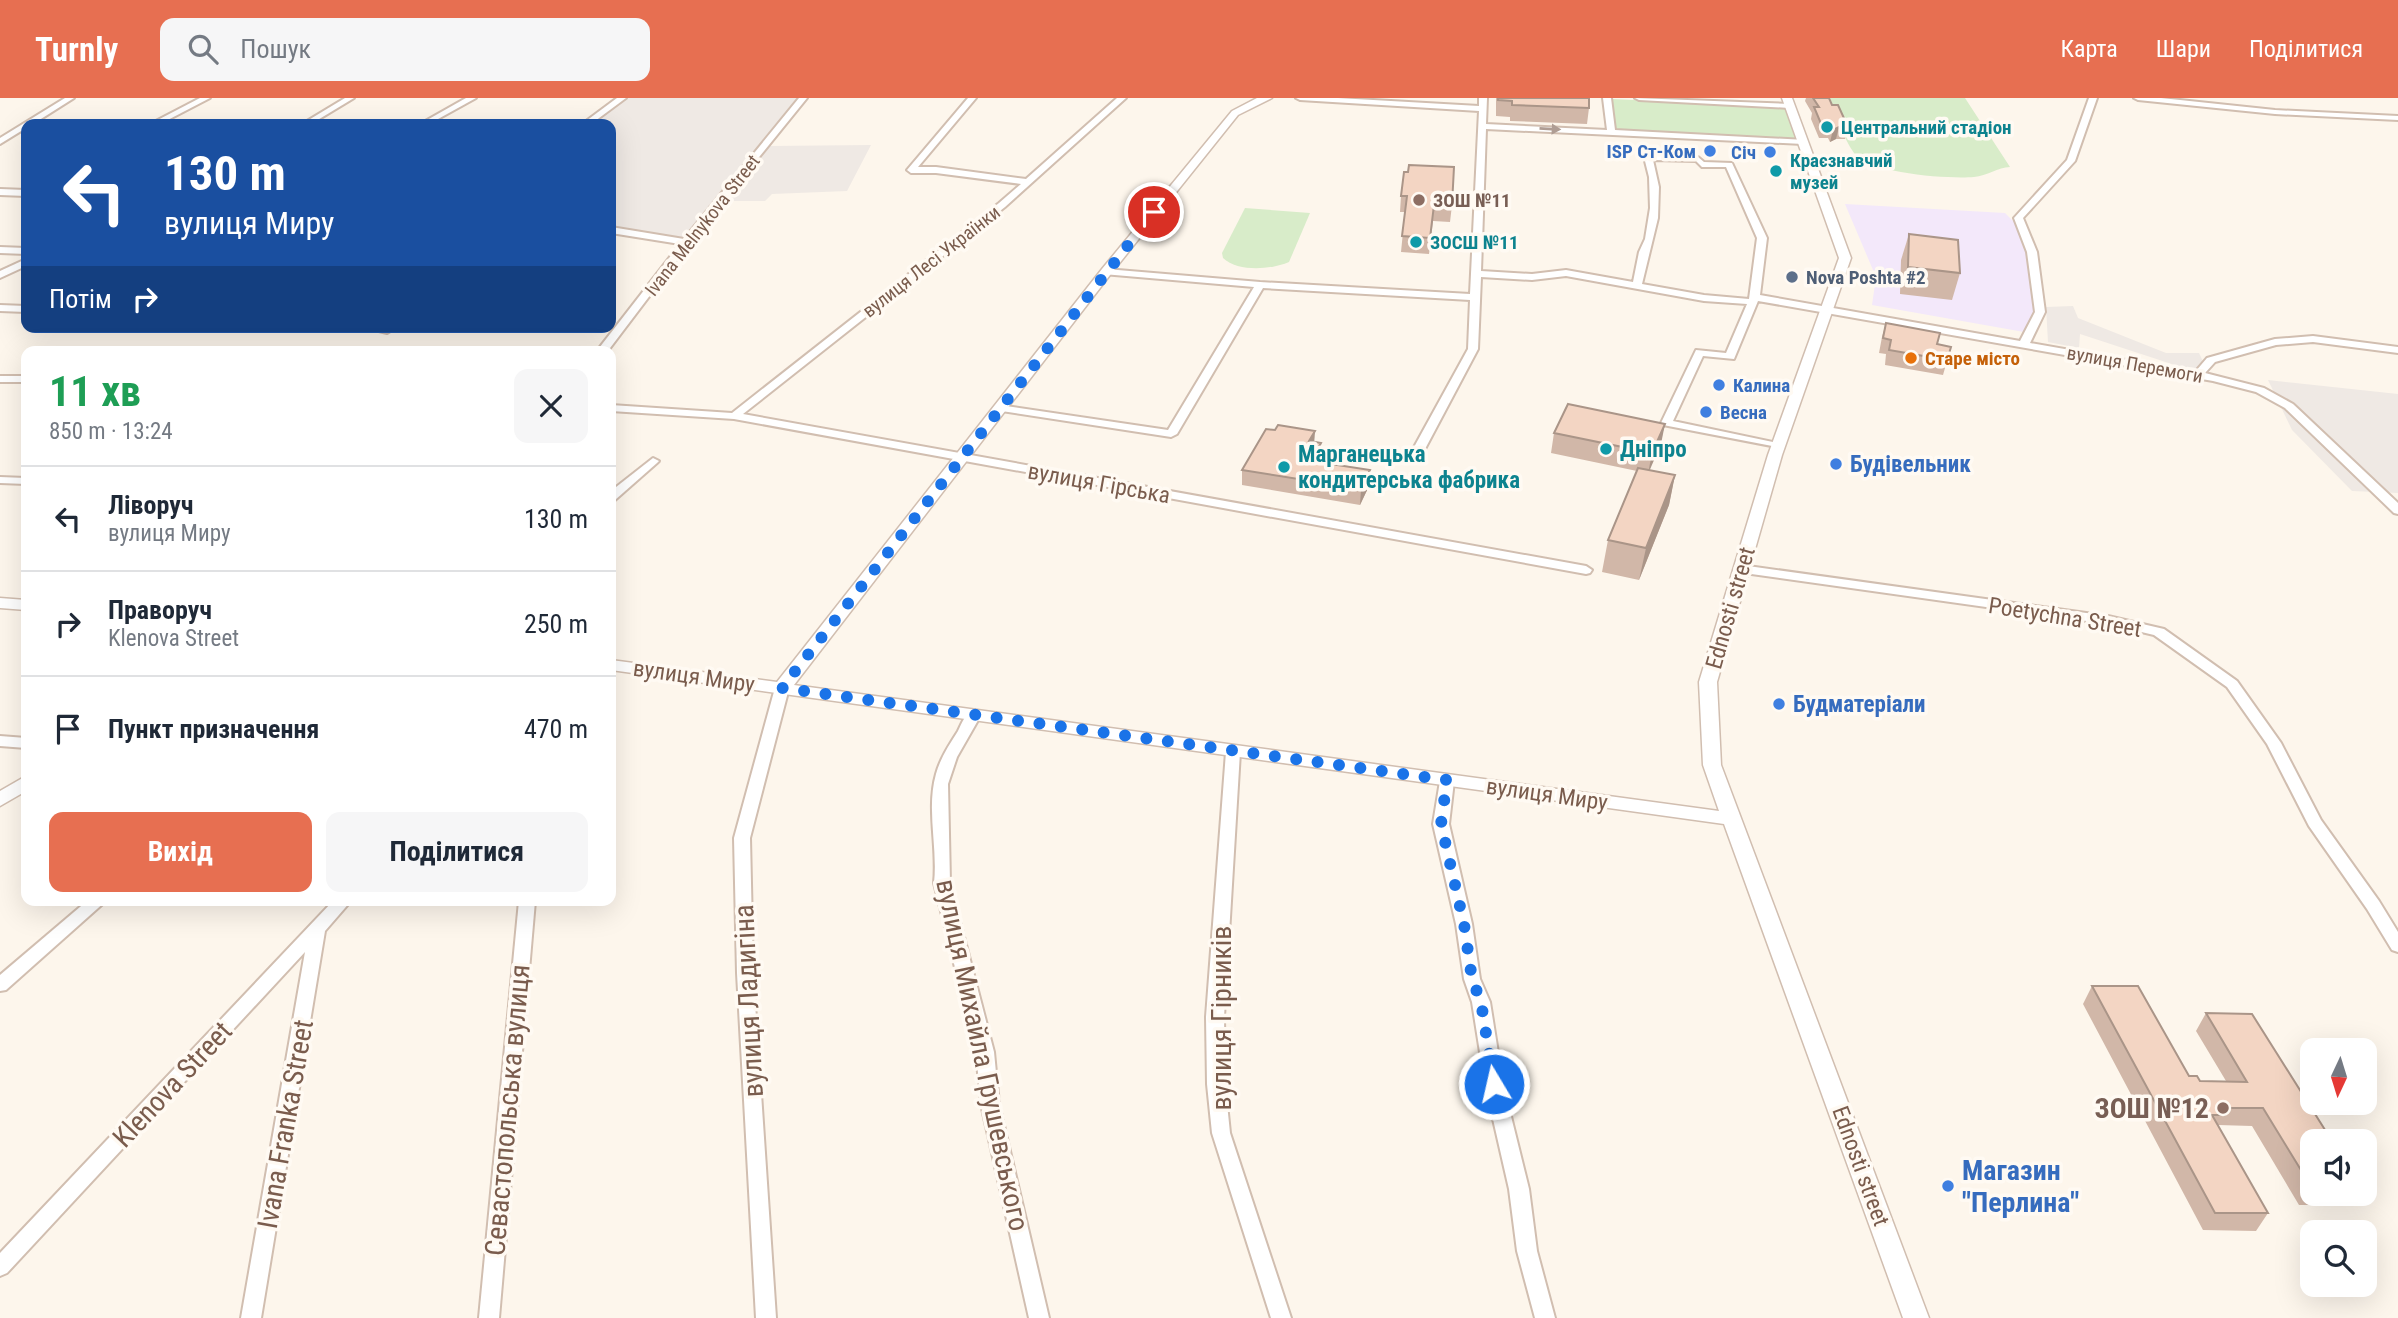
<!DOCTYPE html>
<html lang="uk">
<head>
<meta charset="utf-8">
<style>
	body { margin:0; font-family:"Roboto Condensed",sans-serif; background:#f6f6f7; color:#1f2937; height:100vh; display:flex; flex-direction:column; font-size:26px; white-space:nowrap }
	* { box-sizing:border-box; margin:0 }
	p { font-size:23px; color:#747a83 }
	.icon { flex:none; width:38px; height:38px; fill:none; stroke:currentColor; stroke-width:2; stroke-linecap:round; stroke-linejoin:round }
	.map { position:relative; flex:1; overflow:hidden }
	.side { position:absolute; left:21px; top:248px; width:595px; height:560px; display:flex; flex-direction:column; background:#fff; border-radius:14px; box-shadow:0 7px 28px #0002 }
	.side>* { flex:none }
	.top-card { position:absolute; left:21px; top:21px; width:595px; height:214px; border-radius:14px; box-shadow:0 7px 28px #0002; background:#1a4fa0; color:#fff; overflow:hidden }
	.needle { width:46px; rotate:184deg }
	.buttons { position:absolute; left:2300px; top:940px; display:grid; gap:14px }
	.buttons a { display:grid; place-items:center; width:77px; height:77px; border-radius:14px; background:#fff; box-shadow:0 7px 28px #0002; font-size:35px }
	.pin { position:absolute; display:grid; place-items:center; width:60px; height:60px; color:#fff; margin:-30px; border:4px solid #fff; border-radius:50%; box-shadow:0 2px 7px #0007 }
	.me { position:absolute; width:77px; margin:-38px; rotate:351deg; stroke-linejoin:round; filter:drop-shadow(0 0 5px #0008) }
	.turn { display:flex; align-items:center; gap:24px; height:147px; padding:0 28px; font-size:32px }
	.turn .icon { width:91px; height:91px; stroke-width:2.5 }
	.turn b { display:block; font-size:49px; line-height:60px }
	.then { display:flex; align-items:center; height:66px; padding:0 28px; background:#0003; gap:14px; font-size:26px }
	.round { display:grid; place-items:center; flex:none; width:74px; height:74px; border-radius:14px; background:#f6f6f7 }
	.overview { display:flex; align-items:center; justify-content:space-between; height:119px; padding:0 28px }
	h1 { font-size:42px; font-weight:700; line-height:52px; color:#1e9e55 }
	.button { display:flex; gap:14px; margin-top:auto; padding:14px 28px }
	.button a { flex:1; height:80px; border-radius:14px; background:#e76f51; color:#fff; font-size:28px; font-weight:700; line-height:80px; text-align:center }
	.button a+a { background:#f6f6f7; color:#1f2937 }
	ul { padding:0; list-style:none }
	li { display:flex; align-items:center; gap:21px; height:105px; padding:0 28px; border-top:2px solid #e0e1e3 }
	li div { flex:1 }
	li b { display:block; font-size:26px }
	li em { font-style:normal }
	header { display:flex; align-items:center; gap:42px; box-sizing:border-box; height:98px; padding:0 35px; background:#e76f51; color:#fff }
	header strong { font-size:33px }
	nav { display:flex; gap:38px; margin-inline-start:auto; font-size:24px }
	.search { width:490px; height:63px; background:#f6f6f7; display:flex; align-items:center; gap:18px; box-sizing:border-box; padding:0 24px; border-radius:14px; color:#747a83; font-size:26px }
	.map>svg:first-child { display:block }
	.industrial { fill:#efe9e4 }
	.education { fill:#f3e8fa }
	.green { fill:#d8ecc9 }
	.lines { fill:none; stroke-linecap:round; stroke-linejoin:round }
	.minor-casing { stroke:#d1beb0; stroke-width:4 }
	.tertiary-casing { stroke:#d1beb0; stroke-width:3 }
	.minor { fill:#fff; fill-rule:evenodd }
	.tertiary { fill:#fff; fill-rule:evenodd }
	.wall { fill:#d1b7a8 }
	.shaded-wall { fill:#aa9588 }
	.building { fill:#f3d5c3; stroke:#aa9588; stroke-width:2 }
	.oneway { fill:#af9d94 }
	.route { stroke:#1a73e8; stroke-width:12; stroke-dasharray:0 21.6 }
	.culture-dot { fill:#0f9aa8; stroke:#fffaf3; stroke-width:2.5 }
	.shop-dot { fill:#3f7fe0; stroke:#fffaf3; stroke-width:2.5 }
	.education-dot { fill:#8d6e63; stroke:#fffaf3; stroke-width:2.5 }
	.service-dot { fill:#5c6f8a; stroke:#fffaf3; stroke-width:2.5 }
	.food-dot { fill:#e8710a; stroke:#fffaf3; stroke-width:2.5 }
	.labels { text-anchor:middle; stroke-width:7; stroke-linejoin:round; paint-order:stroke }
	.far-culture-label { font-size:19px; font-weight:bold; fill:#0d838f; stroke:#fffaf3; text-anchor:start }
	.far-shop-label { font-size:19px; font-weight:bold; fill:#366cbe; stroke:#fffaf3; text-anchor:end }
	.far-education-label { font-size:19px; font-weight:bold; fill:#785e54; stroke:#fffaf3; text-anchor:start }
	.far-street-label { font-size:19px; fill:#7a5c4d; stroke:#fffaf3 }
	.far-service-label { font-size:19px; font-weight:bold; fill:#4e5e75; stroke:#fffaf3; text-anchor:start }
	.far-food-label { font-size:19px; font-weight:bold; fill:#c56008; stroke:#fffaf3; text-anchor:start }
	.culture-label { font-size:23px; font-weight:bold; fill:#0d838f; stroke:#fffaf3; text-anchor:start }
	.shop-label { font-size:23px; font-weight:bold; fill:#366cbe; stroke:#fffaf3; text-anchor:start }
	.street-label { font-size:23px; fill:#7a5c4d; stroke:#fffaf3 }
	.near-street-label { font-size:28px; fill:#7a5c4d; stroke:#fffaf3 }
	.near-education-label { font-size:28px; font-weight:bold; fill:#785e54; stroke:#fffaf3; text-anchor:end }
	.near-shop-label { font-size:28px; font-weight:bold; fill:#366cbe; stroke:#fffaf3; text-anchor:start }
</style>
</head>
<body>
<header>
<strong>Turnly</strong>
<div class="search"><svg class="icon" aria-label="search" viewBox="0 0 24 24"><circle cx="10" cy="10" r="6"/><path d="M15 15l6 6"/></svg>Пошук</div>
<nav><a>Карта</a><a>Шари</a><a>Поділитися</a></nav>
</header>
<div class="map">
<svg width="2398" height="1220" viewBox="0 0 2398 1220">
	<rect width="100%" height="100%" fill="#fdf6ec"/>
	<g class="industrial">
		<path d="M 627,0 L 799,0 L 682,141 L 611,130 L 611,26 L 591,26 Z"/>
		<path d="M 871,47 L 847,93 L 772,96 L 765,103 L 726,103 L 770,48 Z"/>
		<path d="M 2073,208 L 2078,220 L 2166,255 L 2199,255 L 2208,274 L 2190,272 L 2080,236 L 2079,250 L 2048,244 L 2046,209 Z"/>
		<path d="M 2268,282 L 2398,296 L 2398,395 L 2352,393 L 2292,332 Z"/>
	</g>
	<path class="education" d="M 1845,106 L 2005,115 L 2023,133 L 2036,210 L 2024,234 L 1872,207 L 1876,179 Z"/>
	<g class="green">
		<path d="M 1830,0 L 1965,0 L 2010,69 C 1998,69 1987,78 1974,79 C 1948,81 1871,76 1854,55 C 1843,40 1837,17 1830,0 Z"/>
		<path d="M 1612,1 L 1786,9 L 1797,42 L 1615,33 Z"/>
		<path d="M 1245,110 L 1310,115 L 1289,164 C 1270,172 1238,174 1223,160 L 1222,155 Z"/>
	</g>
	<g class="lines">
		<defs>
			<g id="minor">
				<path d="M 65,0 L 74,0 L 33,26 L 26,26 L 26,30 L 0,46 L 0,40 Z"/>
				<path d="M 200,0 L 210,0 L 160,26 L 150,26 Z"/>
				<path d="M 345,0 L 354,0 L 311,26 L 302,26 Z"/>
				<path d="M 466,0 L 476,0 L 429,26 L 420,26 Z"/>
				<path d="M 617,0 L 626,0 L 591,26 L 582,26 Z"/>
				<path d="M 799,0 L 807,0 L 692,142 L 607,254 L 596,254 L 680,146 L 611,135 L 611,129 L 684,141 Z"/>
				<path d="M 968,0 L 976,0 L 918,69 L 936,69 L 1026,81 L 1117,0 L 1126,0 L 1005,109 L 743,316 L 1586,468 L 1592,472 L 1590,475 L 1586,476 L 734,321 L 611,313 L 611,307 L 732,315 L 999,105 L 1021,86 L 936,75 L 911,75 L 907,72 Z"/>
				<path d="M 1296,0 L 1338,0 L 1479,8 L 1479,0 L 1487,0 L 1486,26 L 1607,32 L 1603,0 L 1611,0 L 1615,32 L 1806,42 L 1806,46 L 1803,46 L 1486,31 L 1481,173 L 1532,176 L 1566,172 L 1633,184 L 1639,154 L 1645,141 L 1650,110 L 1649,79 L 1644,59 L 1648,57 L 1698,59 L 1704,64 L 1732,65 L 1767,140 L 1760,197 L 2020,243 L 2035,214 L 2027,154 L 2014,120 L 2067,62 L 2089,0 L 2097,0 L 2075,63 L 2023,120 L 2037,154 L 2045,214 L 2030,245 L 2195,274 L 2207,260 L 2275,241 L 2313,238 L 2398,249 L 2398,255 L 2313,244 L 2276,247 L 2215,264 L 2205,275 L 2264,290 L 2293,306 L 2398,405 L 2398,416 L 2394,415 L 2285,310 L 2256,294 L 2213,283 L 1758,203 L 1734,261 L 1703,258 L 1673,323 L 1782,346 L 1782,350 L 1663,327 L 1661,325 L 1696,252 L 1726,255 L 1747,206 L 1704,203 L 1566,178 L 1532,182 L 1481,179 L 1478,251 L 1425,351 L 1419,354 L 1413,351 L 1468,251 L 1470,202 L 1263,190 L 1177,336 L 1171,339 L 995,312 L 994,310 L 999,307 L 1168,332 L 1254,189 L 1103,176 L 1103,172 L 1106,171 L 1260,184 L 1470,196 L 1479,13 L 1300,2 ZM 1653,62 L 1696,63 L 1702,69 L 1726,69 L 1757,140 L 1749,201 L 1704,197 L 1642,186 L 1658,120 L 1659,89 Z"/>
				<path d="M 1635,0 L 1790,6 L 1794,8 L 1790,10 L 1639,2 Z"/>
				<path d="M 2134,0 L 2161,0 L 2275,12 L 2398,18 L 2398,22 L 2275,16 L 2138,2 Z"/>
				<path d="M 0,91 L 26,92 L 26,98 L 0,97 Z"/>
				<path d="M 0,149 L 26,150 L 26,156 L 0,155 Z"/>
				<path d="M 26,161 L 26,168 L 0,180 L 0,173 Z"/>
				<path d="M 0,207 L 26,208 L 26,214 L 0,213 Z"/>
				<path d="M 362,229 L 388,229 L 392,232 L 387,235 Z"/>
				<rect x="0" y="278" width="26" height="6"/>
				<path d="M 653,360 L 659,363 L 657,365 L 615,402 L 611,402 L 611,393 Z"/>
				<path d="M 0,379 L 26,380 L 26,386 L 0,385 Z"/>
				<path d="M 1741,467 L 2108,518 L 2164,531 L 2237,583 L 2281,645 L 2321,722 L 2379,803 L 2398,834 L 2398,854 L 2392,852 L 2367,811 L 2309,728 L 2267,646 L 2227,589 L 2154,537 L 2108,526 L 1737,474 L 1735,471 L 1737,468 Z"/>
				<path d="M 782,586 L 789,590 L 750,740 L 753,875 L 776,1220 L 756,1220 L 737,875 L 734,740 L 775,590 Z"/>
				<path d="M 974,613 L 981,617 L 957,659 L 948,686 L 950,785 L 994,954 L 999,1006 L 1049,1220 L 1029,1220 L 981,1006 L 976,954 L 934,785 C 938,750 926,711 936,676 C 940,661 949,647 958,633 C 962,625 965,615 974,613 Z"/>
				<path d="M 0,638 L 26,640 L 26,650 L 0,648 Z"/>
				<path d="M 1233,649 L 1240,654 L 1224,919 L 1225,986 L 1230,1035 L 1291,1220 L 1271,1220 L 1212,1035 L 1207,986 L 1206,919 L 1226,654 Z"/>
				<path d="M 1447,678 L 1454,683 L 1449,726 L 1472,826 L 1480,881 L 1490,904 L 1503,986 L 1529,1091 L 1537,1153 L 1555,1220 L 1535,1220 L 1517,1153 L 1509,1091 L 1485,986 L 1472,904 L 1464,881 L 1456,826 L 1433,726 L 1440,683 Z"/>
				<path d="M 87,803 L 106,803 L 6,892 L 0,893 L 0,877 Z"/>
				<path d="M 333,803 L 351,803 L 325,833 L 261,1220 L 241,1220 L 305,854 L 7,1175 L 0,1178 L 0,1155 Z"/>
				<path d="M 519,803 L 535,803 L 499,1220 L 479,1220 Z"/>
			</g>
			<g id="tertiary">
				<path d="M 1257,0 L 1272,0 L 1238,17 L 1110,177 L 794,587 L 1719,713 L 1703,667 L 1699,584 L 1768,357 L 1839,160 L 1782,0 L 1792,0 L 1851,160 L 1782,357 L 1717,584 L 1721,667 L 1929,1220 L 1903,1220 L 1724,726 L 611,572 L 611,562 L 777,584 L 1102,171 L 1232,13 Z"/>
				<path d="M 0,500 L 26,502 L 26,512 L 0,510 Z"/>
				<path d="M 26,678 L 26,693 L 0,708 L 0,693 Z"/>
			</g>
		</defs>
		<use href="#minor" class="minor-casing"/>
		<use href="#tertiary" class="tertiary-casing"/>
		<use href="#minor" class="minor"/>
		<use href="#tertiary" class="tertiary"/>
	</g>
	<g class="wall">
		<path d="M 1496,0 L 1589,0 L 1589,10 L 1587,26 L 1510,23 L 1510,19 L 1496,18 Z"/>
		<path d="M 1806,0 L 1813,0 L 1832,7 L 1848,29 L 1845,41 L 1836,41 L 1830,44 L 1828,40 L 1819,40 L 1811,21 L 1812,15 L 1805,3 Z"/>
		<path d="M 1408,74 L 1452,107 L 1450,124 L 1433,123 L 1429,156 L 1401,154 L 1405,114 L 1400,114 L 1401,98 Z"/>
		<path d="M 1909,136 L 1960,175 L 1952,202 L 1900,196 L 1901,162 Z"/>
		<path d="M 1886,225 L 1937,246 L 1951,249 L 1943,277 L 1885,267 L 1886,256 L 1879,255 L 1882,239 Z"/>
		<path d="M 1275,332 L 1314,344 L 1320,360 L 1318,364 L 1370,372 L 1369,388 L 1360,407 L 1242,387 L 1242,372 Z"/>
		<path d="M 1554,335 L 1661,346 L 1649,372 L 1675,377 L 1669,407 L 1639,482 L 1602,474 L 1608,442 L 1637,373 L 1551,355 Z"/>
		<path d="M 2092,888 L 2189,978 L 2200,983 L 2226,983 L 2196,933 L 2206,915 L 2312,1043 L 2312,1096 L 2357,1096 L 2349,1107 L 2299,1107 L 2252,1028 L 2218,1027 L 2268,1115 L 2256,1133 L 2203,1132 L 2083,906 Z"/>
	</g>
	<g class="shaded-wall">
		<path d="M 1839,29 L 1836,41 L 1830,44 L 1833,32 Z"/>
		<path d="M 1665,326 L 1661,346 L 1648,376 L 1652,355 Z"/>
		<path d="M 1315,333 L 1314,348 L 1309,343 Z"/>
		<path d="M 1321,345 L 1320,360 L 1310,378 L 1311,363 Z"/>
		<path d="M 1370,372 L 1369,388 L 1360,407 L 1361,391 Z"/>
		<path d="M 1675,377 L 1669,407 L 1639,482 L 1646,450 Z"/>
	</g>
	<g class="building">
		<path d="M 1498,0 L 1589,0 L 1589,10 L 1512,7 L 1512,3 L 1498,2 Z"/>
		<path d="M 1813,0 L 1829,0 L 1832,7 L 1838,7 L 1848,29 L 1839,29 L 1833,32 L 1831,28 L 1822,28 L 1814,9 L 1819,9 Z"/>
		<path d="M 1409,67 L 1454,69 L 1452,107 L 1434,107 L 1430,140 L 1402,138 L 1407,98 L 1401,98 L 1404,74 L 1408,74 Z"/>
		<path d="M 1909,136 L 1958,142 L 1960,175 L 1908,169 Z"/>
		<path d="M 1886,225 L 1940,235 L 1937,246 L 1951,249 L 1947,262 L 1889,252 L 1891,242 L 1883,240 Z"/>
		<path d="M 1568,306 L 1665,326 L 1652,355 L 1554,335 Z"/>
		<path d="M 1278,327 L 1315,333 L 1309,343 L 1321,345 L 1311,363 L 1370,372 L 1361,391 L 1242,372 L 1266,331 L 1275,332 Z"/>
		<path d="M 1638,370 L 1675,377 L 1646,450 L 1608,442 Z"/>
		<path d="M 2092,888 L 2138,888 L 2189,978 L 2197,978 L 2200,983 L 2247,984 L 2206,915 L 2252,916 L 2332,1043 L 2312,1043 L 2312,1090 L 2263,1010 L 2220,1010 L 2224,1017 L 2212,1017 L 2268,1115 L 2215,1115 Z"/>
	</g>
	<defs><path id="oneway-solid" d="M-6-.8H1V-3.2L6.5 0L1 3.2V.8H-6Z" transform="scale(1.75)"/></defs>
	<use class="oneway" href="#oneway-solid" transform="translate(1550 31) rotate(3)"/>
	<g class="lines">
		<path class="route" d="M 1154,114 L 782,590 L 1447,682 L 1441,726 L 1464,826 L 1472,881 L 1481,904 L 1494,986"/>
	</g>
	<g class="culture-dot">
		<circle cx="1827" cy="29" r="7"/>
		<circle cx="1776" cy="73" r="7"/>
		<circle cx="1416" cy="144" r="7"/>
		<circle cx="1606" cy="351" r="7"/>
		<circle cx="1284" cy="369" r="7"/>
	</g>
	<g class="shop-dot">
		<circle cx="1710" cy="53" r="7"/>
		<circle cx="1770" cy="54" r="7"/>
		<circle cx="1719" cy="287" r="7"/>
		<circle cx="1706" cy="314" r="7"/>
		<circle cx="1836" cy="366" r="7"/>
		<circle cx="1779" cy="606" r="7"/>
		<circle cx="1948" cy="1088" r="7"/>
	</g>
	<g class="education-dot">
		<circle cx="1419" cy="102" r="7"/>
		<circle cx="2223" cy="1010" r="7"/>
	</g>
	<circle class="service-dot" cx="1792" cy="179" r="7"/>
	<circle class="food-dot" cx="1911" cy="260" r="7"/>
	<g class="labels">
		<g class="far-culture-label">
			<text x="1841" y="36">Центральний стадіон</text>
			<text x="1790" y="69">Краєзнавчий<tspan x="1790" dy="22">музей</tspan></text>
			<text x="1430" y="151">ЗОСШ №11</text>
		</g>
		<g class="far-shop-label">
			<text x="1696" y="60">ISP Ст-Ком</text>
			<text x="1756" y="61">Січ</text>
			<text x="1733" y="294" text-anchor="start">Калина</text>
			<text x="1720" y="321" text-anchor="start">Весна</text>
		</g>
		<g class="far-education-label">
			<text x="1433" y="109">ЗОШ №11</text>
		</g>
		<g class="far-street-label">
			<text transform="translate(702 127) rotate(-52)" y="7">Ivana Melnykova Street</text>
			<text transform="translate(931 163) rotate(-38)" y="7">вулиця Лесі Українки</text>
			<text transform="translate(2135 266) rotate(10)" y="7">вулиця Перемоги</text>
		</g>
		<g class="far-service-label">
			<text x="1806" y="186">Nova Poshta #2</text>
		</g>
		<g class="far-food-label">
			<text x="1925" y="267">Старе місто</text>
		</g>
		<g class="culture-label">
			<text x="1620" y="359">Дніпро</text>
			<text x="1298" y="364">Марганецька<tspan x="1298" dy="26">кондитерська фабрика</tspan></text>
		</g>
		<g class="shop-label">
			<text x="1850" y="374">Будівельник</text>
			<text x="1793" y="614">Будматеріали</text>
		</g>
		<g class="street-label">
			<text transform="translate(1099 385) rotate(10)" y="8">вулиця Гірська</text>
			<text transform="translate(1730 510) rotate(-74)" y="8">Ednosti street</text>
			<text transform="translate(2065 519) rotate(9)" y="8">Poetychna Street</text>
			<text transform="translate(694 578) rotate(8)" y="8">вулиця Миру</text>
			<text transform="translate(1547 696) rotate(8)" y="8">вулиця Миру</text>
			<text transform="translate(1861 1068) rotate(70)" y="8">Ednosti street</text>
		</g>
		<g class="near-street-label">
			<text transform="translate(748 903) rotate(-93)" y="10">вулиця Ладигіна</text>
			<text transform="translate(1221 920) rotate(-90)" y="10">вулиця Гірників</text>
			<text transform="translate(983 957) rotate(78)" y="10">вулиця Михайла Грушевського</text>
			<text transform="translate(172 986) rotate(-47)" y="10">Klenova Street</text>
			<text transform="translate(507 1012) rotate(-85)" y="10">Севастопольська вулиця</text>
			<text transform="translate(285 1026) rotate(-80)" y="10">Ivana Franka Street</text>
		</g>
		<g class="near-education-label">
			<text x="2209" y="1020">ЗОШ №12</text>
		</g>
		<g class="near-shop-label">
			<text x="1962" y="1082">Магазин<tspan x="1962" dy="32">"Перлина"</tspan></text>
		</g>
	</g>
</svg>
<div class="buttons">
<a><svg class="needle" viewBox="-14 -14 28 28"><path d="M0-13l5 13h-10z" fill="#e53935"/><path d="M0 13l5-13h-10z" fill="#747a83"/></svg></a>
<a><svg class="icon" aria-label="sound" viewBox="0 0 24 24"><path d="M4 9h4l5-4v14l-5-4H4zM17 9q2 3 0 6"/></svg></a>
<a><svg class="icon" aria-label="search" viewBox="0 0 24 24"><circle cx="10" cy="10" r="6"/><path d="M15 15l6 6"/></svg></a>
</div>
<div class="pin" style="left:1154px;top:114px;background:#d93025"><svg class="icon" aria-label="arrive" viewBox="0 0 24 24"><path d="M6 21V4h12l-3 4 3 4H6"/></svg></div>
<svg class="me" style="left:1494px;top:986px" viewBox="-20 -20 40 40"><circle r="17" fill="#1a73e8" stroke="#fff" stroke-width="3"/><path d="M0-11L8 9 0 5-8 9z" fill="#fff"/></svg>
<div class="top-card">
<div class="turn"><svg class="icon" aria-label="left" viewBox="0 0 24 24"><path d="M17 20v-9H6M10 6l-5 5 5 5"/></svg><div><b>130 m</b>вулиця Миру</div></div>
<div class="then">Потім<svg class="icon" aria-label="right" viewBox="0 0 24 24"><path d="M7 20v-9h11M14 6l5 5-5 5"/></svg></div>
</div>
<section class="side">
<div class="overview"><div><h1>11 хв</h1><p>850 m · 13:24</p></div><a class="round"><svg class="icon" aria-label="close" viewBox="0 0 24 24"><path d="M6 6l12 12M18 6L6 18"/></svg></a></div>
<ul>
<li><svg class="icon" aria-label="left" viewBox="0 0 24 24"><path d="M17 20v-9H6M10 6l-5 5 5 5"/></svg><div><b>Ліворуч</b><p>вулиця Миру</p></div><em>130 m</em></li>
<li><svg class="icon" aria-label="right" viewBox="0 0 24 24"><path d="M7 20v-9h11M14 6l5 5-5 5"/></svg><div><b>Праворуч</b><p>Klenova Street</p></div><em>250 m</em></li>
<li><svg class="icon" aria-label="arrive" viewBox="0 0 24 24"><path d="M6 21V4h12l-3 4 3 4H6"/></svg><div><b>Пункт призначення</b></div><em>470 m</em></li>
</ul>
<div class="button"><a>Вихід</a><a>Поділитися</a></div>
</section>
</div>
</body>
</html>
